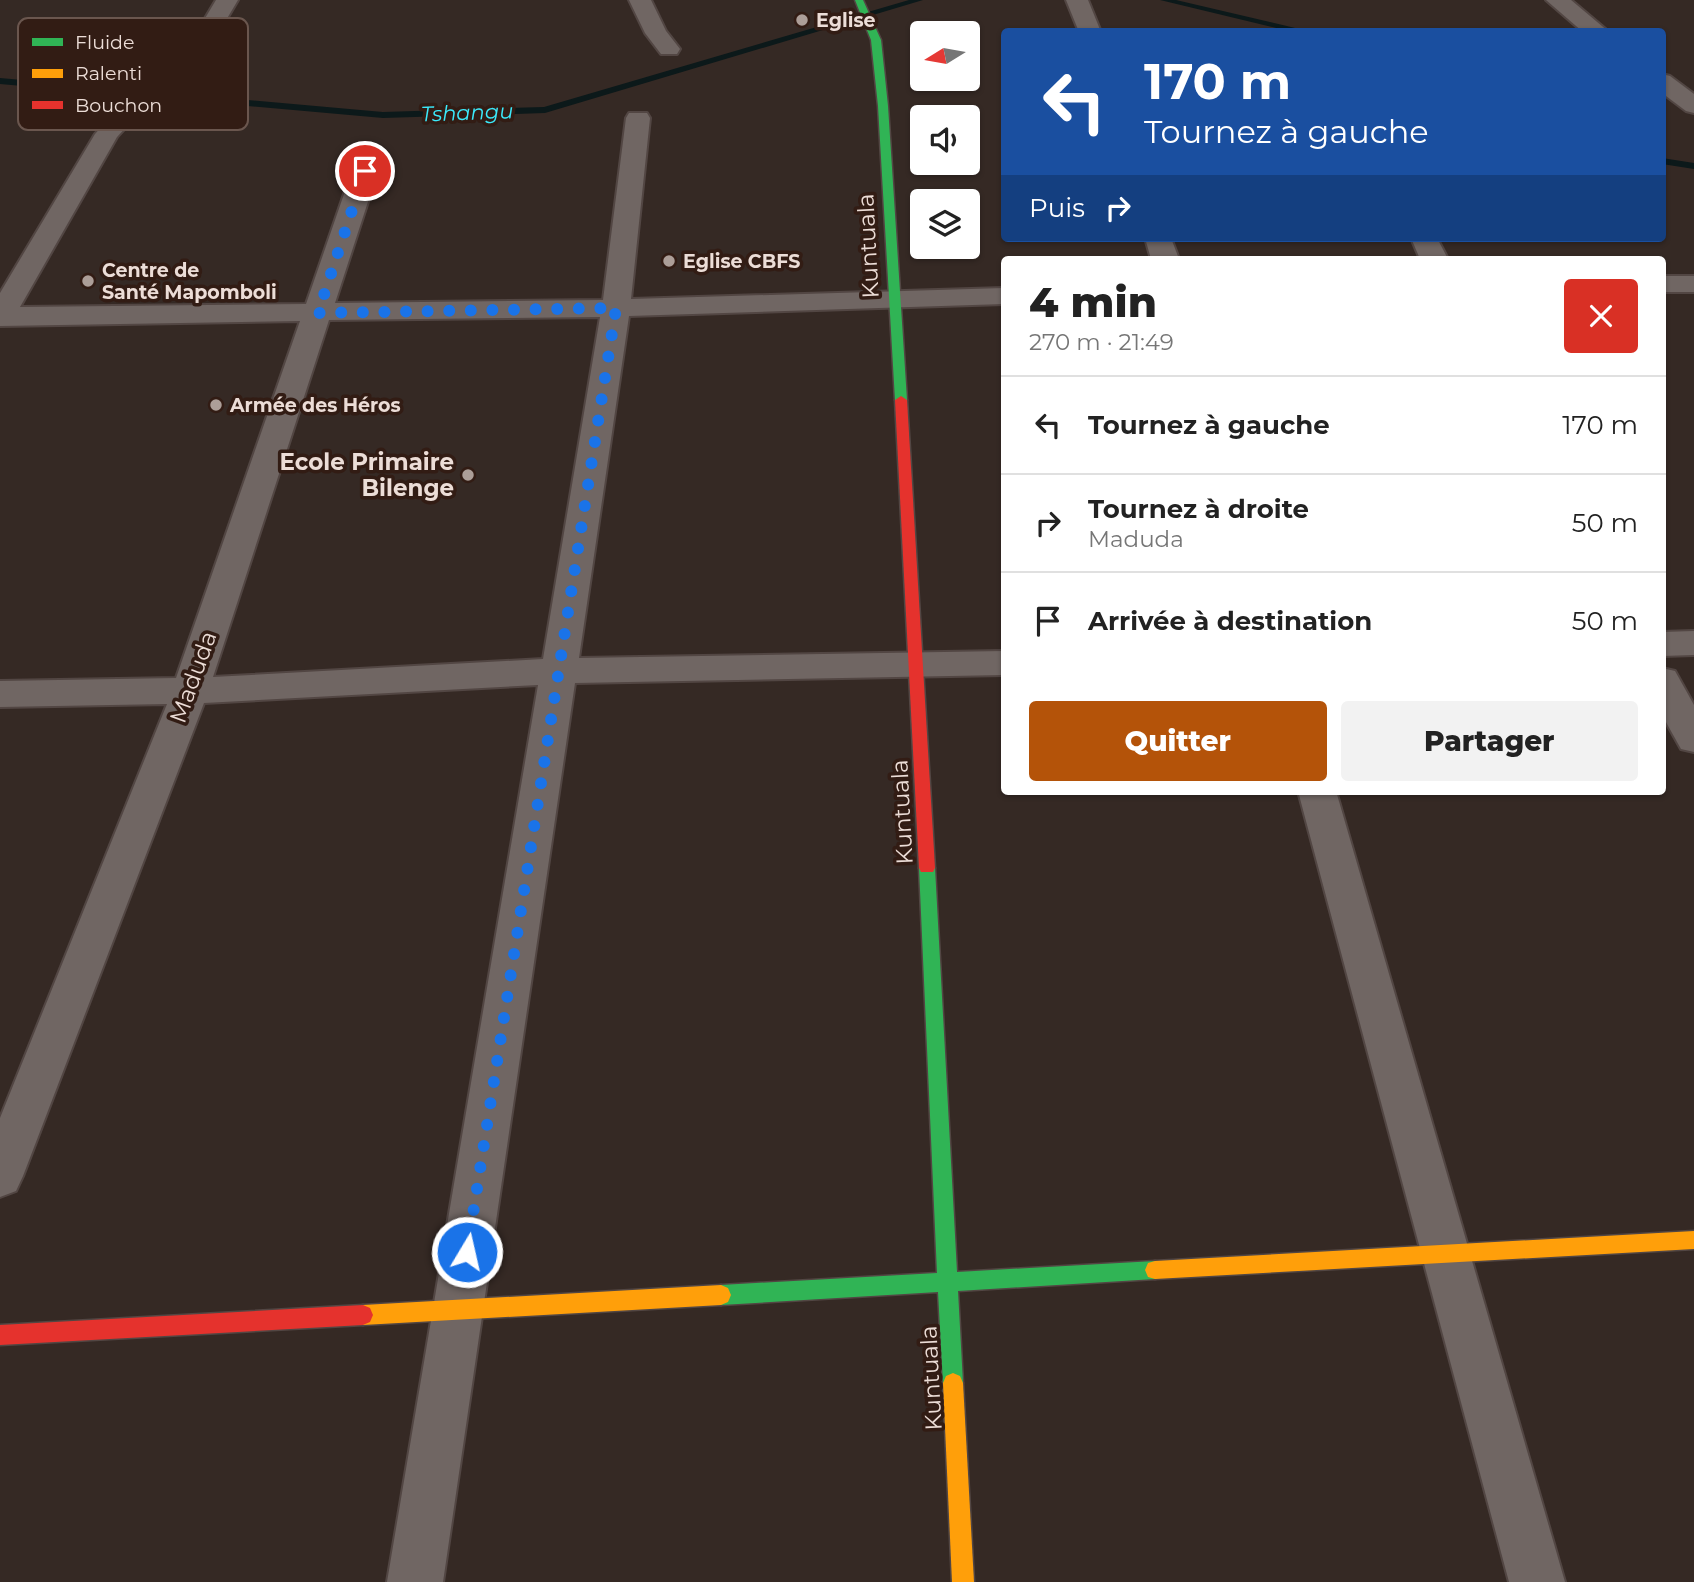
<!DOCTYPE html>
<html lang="fr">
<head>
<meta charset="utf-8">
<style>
	body { margin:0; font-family:Montserrat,sans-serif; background:#f2f2f2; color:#222; height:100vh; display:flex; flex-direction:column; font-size:26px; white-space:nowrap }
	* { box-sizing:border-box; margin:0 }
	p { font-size:23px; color:#767676 }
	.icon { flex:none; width:38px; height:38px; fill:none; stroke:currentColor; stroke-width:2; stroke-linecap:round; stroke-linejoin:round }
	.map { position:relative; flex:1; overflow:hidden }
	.details { position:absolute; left:1001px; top:256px; width:665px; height:539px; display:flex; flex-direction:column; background:#fff; border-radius:7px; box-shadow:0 2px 5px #0004 }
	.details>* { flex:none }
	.banner { position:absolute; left:1001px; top:28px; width:665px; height:214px; border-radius:7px; box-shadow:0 2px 5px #0004; background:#1a4fa0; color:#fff; overflow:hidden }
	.needle { width:46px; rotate:259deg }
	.buttons { position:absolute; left:910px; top:21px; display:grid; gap:14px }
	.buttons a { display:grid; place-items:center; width:70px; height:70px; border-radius:7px; background:#fff; box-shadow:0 2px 5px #0004; font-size:35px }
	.pin { position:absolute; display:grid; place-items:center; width:60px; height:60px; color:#fff; margin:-30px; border:4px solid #fff; border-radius:50%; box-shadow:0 2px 7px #0007 }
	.me { position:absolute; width:77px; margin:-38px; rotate:9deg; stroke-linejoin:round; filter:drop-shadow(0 0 5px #0008) }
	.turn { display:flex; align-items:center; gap:24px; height:147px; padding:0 28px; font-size:32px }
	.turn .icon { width:91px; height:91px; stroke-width:2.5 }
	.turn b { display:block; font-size:49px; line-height:60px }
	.then { display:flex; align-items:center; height:66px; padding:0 28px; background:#0003; gap:14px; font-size:26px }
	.round { display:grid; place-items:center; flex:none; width:74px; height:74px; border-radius:7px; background:#f2f2f2 }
	.summary { display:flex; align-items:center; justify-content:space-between; height:119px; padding:0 28px }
	h1 { font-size:42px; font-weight:800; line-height:52px }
	.primary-button { display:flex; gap:14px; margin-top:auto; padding:14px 28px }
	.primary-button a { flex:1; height:80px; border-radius:7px; background:#b45309; color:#fff; font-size:28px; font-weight:800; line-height:80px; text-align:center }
	.primary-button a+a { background:#f2f2f2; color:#222 }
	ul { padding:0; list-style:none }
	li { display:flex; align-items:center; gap:21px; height:98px; padding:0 28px; border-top:2px solid #e0e0e0 }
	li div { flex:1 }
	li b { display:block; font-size:26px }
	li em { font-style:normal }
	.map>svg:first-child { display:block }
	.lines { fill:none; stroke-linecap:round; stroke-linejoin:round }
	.stream { fill:#0c191a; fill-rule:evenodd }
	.street-casing { stroke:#524643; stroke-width:4 }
	.fast-casing { stroke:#524643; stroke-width:3 }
	.slow-casing { stroke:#524643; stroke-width:3 }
	.jam-casing { stroke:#524643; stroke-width:3 }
	.street { fill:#706663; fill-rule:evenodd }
	.fast { fill:#30b455; fill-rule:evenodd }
	.slow { fill:#ff9f0a; fill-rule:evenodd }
	.jam { fill:#e5322d; fill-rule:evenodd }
	.route { stroke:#1a73e8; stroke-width:12; stroke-dasharray:0 21.6 }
	.poi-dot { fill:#ac9e98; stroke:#321c14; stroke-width:2.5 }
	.labels { text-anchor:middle; stroke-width:7; stroke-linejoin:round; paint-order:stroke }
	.far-poi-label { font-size:19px; font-weight:bold; fill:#ecddd7; stroke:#321c14; text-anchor:start }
	.far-water-label { font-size:21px; font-style:italic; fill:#3beafb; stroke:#321c14 }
	.street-label { font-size:23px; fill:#ecddd7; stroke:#321c14 }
	.poi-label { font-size:23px; font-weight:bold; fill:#ecddd7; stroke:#321c14; text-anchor:end }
	.key { fill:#321c14; stroke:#6a564e; stroke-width:2 }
	.key-label { font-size:19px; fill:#ecddd7 }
</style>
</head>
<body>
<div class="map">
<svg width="1694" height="1582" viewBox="0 0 1694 1582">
	<rect width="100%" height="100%" fill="#352924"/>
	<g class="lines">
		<g class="stream">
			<path d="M 909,0 L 923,0 L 545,113 L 383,118 L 0,84 L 0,78 L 383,112 L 544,107 Z"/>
			<path d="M 1160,0 L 1176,0 L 1312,32 L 1293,32 Z"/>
			<path d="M 1662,158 L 1694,163 L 1694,169 L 1662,164 Z"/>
		</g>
		<defs>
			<g id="street">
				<path d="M 216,0 L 238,0 L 203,59 L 154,97 L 117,137 L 20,307 L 306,304 L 352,171 L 356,166 L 374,166 L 378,171 L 335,303 L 603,300 L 626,118 L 629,113 L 647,113 L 650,118 L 631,299 L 1004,288 L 1004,304 L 629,316 L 579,658 L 1004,651 L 1004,675 L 575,683 L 443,1582 L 387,1582 L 538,685 L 204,703 L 23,1176 L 16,1191 L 0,1197 L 0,1118 L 167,704 L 0,707 L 0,681 L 176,678 L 300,321 L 0,326 L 0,293 L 95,134 L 138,87 L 186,50 ZM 600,317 L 543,659 L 213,677 L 329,320 Z"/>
				<path d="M 629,0 L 651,0 L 666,31 L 680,49 L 677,54 L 661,54 L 645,33 Z"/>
				<path d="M 1066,0 L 1088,0 L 1101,32 L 1079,32 Z"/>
				<path d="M 1546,0 L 1571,0 L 1609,32 L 1583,32 Z"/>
				<path d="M 1662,74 L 1670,76 L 1694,94 L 1694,113 L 1686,111 L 1662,93 Z"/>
				<path d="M 1145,238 L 1171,238 L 1179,259 L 1151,259 Z"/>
				<path d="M 1411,238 L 1437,238 L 1448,259 L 1420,259 Z"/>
				<rect x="1662" y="276" width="32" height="16"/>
				<path d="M 1694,631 L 1694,655 L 1662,656 L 1662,632 Z"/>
				<path d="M 1662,668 L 1675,671 L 1694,705 L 1694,752 L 1681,749 L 1662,715 Z"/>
				<path d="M 1298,791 L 1336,791 L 1565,1582 L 1509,1582 Z"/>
			</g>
			<g id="fast">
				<path d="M 855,0 L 863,0 L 881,40 L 888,106 L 907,400 L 901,404 L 895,400 L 878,106 L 871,40 Z"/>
				<path d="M 927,862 L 933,864 L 935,868 L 957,1272 L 1155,1261 L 1162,1263 L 1165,1270 L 1162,1277 L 1155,1279 L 958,1291 L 963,1383 L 960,1390 L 953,1393 L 946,1390 L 943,1383 L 938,1292 L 721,1305 L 714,1302 L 711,1295 L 714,1288 L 721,1285 L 937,1273 L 919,868 L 921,864 Z"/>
			</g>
			<g id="slow">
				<path d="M 1694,1231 L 1694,1249 L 1155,1279 L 1148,1277 L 1145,1270 L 1148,1263 L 1155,1261 Z"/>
				<path d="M 721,1285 L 728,1288 L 731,1295 L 728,1302 L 721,1305 L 363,1325 L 356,1322 L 353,1315 L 356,1308 L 363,1305 Z"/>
				<path d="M 953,1373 L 960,1376 L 963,1383 L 974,1582 L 952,1582 L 943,1383 L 946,1376 Z"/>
			</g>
			<g id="jam">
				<path d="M 901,396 L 907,400 L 935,868 L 933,872 L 921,872 L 919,868 L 895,400 Z"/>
				<path d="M 363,1305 L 370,1308 L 373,1315 L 370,1322 L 363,1325 L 0,1345 L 0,1325 Z"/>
			</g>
		</defs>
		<use href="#street" class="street-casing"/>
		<use href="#fast" class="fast-casing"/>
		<use href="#slow" class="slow-casing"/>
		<use href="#jam" class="jam-casing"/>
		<use href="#street" class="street"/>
		<use href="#fast" class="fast"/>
		<use href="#slow" class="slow"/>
		<use href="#jam" class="jam"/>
	</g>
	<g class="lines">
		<path class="route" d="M 365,171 L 318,313 L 616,308 L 467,1252"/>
	</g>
	<g class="poi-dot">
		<circle cx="802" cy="20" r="7"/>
		<circle cx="669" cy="261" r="7"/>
		<circle cx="88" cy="281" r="7"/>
		<circle cx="216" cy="405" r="7"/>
		<circle cx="468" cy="475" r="7"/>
	</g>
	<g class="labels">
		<g class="far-poi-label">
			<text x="816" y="27">Eglise</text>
			<text x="683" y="268">Eglise CBFS</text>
			<text x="102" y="277">Centre de<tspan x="102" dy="22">Santé Mapomboli</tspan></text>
			<text x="230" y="412">Armée des Héros</text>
		</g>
		<g class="far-water-label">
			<text transform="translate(467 113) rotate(-2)" y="7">Tshangu</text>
		</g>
		<g class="street-label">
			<text transform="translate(868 246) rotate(-93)" y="8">Kuntuala</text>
			<text transform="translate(193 677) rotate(-70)" y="8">Maduda</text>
			<text transform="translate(902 812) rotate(-93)" y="8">Kuntuala</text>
			<text transform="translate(931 1378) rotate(-93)" y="8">Kuntuala</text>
		</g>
		<g class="poi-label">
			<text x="454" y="470">Ecole Primaire<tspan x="454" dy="26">Bilenge</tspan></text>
		</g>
	</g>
	<rect x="18" y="18" width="230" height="112" rx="10" class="key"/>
	<rect x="32" y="38" width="31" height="8" fill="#30b455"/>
	<rect x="32" y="69" width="31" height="9" fill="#ff9f0a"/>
	<rect x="32" y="101" width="31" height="8" fill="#e5322d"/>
	<g class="key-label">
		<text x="75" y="49">Fluide</text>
		<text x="75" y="80">Ralenti</text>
		<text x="75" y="112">Bouchon</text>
	</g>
</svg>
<div class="buttons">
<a><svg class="needle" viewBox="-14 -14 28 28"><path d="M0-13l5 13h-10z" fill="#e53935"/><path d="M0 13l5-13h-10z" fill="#767676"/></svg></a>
<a><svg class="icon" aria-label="sound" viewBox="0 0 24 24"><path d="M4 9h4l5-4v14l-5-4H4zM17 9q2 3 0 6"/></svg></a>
<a><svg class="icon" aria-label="layers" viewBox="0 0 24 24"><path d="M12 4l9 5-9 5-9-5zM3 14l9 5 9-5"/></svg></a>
</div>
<div class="pin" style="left:365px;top:171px;background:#d93025"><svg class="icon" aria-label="arrive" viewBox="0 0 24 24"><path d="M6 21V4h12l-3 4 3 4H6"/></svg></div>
<svg class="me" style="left:467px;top:1252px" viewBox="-20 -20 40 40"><circle r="17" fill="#1a73e8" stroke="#fff" stroke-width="3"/><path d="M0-11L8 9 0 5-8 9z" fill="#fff"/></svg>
<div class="banner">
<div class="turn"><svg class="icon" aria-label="left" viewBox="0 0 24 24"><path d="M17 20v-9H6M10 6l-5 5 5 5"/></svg><div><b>170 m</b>Tournez à gauche</div></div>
<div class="then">Puis<svg class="icon" aria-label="right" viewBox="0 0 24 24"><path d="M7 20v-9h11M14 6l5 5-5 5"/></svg></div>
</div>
<section class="details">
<div class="summary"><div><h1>4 min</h1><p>270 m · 21:49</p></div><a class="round" style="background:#d93025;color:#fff"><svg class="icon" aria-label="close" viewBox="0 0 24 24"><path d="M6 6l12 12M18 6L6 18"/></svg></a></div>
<ul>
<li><svg class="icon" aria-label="left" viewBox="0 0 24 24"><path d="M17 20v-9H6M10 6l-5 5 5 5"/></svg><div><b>Tournez à gauche</b></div><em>170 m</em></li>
<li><svg class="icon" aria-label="right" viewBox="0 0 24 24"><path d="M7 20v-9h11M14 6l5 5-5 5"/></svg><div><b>Tournez à droite</b><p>Maduda</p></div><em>50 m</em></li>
<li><svg class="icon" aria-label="arrive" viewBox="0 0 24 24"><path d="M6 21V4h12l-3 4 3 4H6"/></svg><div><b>Arrivée à destination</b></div><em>50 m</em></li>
</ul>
<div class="primary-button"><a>Quitter</a><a>Partager</a></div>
</section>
</div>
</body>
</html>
